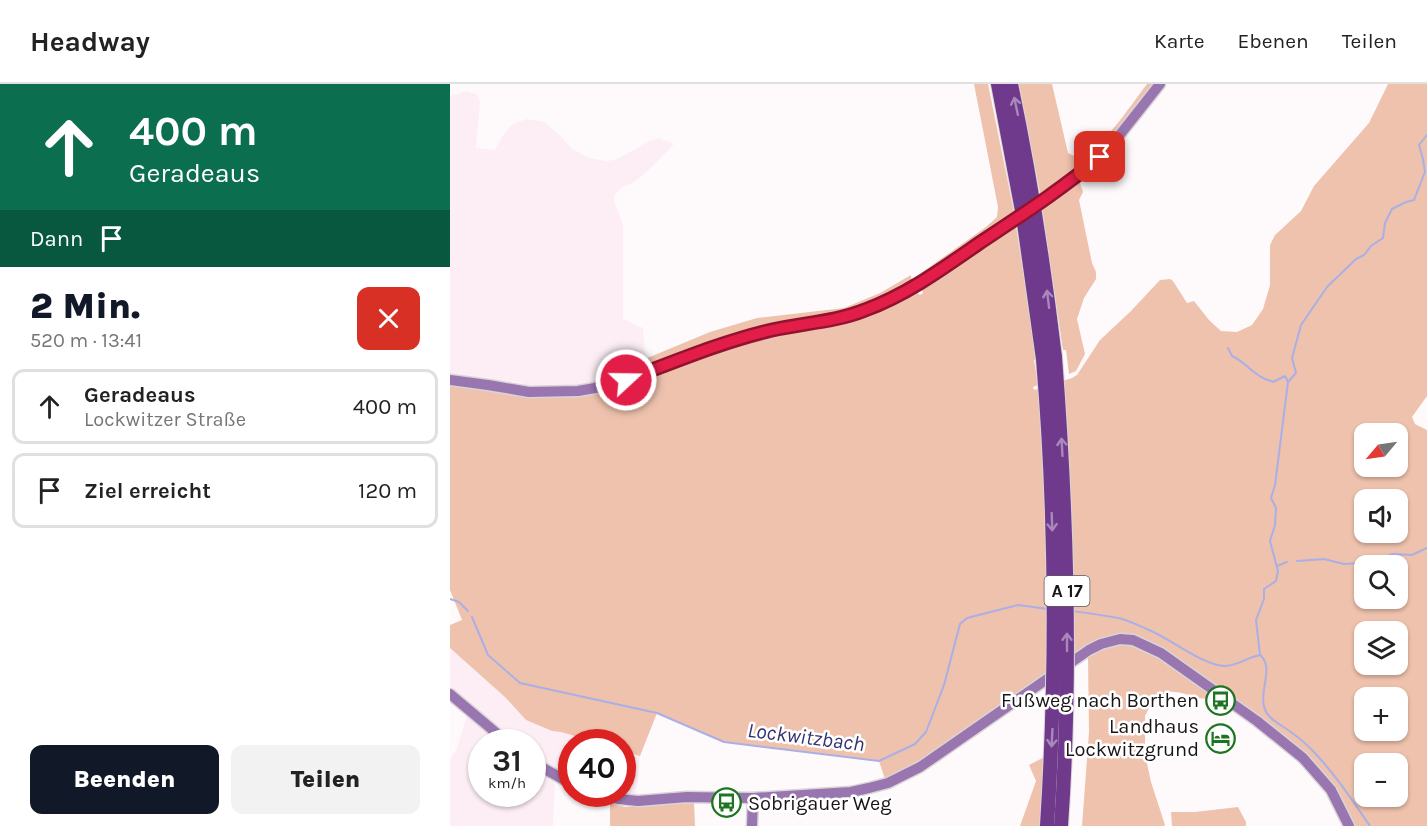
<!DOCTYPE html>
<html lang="de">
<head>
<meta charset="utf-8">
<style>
	body { margin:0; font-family:Karla,sans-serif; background:#f2f2f2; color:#222; height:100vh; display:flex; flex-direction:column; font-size:22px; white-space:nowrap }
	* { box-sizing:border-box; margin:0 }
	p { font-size:20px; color:#767676 }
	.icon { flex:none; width:33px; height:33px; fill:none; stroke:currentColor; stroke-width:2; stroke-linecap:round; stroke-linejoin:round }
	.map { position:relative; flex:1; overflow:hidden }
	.drawer { display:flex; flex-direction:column; background:#fff; width:450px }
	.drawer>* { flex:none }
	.top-card { background:#0b6e4f; color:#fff; overflow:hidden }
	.needle { width:39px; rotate:241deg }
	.controls { position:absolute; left:904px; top:339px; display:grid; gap:12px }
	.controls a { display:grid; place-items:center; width:54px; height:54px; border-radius:12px; background:#fff; box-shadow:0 2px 4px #0004; font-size:30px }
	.speed { position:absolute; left:18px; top:645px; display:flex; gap:12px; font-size:30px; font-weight:700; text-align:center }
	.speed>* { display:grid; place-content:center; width:78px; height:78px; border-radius:50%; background:#fff; box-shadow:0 2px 4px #0004; line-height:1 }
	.speed small { font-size:15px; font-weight:400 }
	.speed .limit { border:9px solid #d22; background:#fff; color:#111 }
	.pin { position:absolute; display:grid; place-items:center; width:51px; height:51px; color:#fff; margin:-26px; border-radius:12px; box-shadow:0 3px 9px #0006 }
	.me { position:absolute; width:66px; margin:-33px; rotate:69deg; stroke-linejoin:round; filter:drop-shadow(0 0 4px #0008) }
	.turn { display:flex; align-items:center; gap:21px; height:126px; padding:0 30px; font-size:27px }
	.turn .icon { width:78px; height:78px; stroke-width:2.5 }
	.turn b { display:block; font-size:42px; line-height:51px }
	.then { display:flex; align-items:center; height:57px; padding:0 30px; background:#0003; gap:12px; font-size:22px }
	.round { display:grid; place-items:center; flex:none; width:63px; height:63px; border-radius:12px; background:#f2f2f2 }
	.head { display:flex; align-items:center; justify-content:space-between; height:102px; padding:0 30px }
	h1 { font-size:36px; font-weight:800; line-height:45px; color:#111827 }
	.button { display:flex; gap:12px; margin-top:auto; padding:12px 30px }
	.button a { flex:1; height:69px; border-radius:12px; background:#111827; color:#fff; font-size:24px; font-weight:800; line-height:69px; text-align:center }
	.button a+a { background:#f2f2f2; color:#222 }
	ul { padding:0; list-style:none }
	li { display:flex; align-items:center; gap:18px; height:75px; margin:0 12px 9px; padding:0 18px; border:3px solid #e0e0e0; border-radius:12px }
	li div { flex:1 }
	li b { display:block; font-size:22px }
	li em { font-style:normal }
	header { display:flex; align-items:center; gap:36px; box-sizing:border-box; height:84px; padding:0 30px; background:#fff; border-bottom:2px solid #e0e0e0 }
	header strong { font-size:28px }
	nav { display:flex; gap:33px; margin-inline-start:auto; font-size:21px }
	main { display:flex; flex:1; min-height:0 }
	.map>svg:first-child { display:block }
	.built { fill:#fdeef6 }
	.green { fill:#eec2ad; fill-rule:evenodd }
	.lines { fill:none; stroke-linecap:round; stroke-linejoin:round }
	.stream { stroke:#aaafe6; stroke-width:2 }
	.secondary-casing { stroke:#d9d5d7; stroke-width:13 }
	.highway-casing { stroke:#d9d5d7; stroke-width:16 }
	.secondary { stroke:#9a76b0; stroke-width:10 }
	.highway { stroke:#6f398c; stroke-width:14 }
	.secondary-bridge-casing { stroke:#d9d5d7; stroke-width:13; stroke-linecap:butt }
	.highway-bridge-casing { stroke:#d9d5d7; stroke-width:16; stroke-linecap:butt }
	.secondary-bridge { stroke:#9a76b0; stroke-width:10 }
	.highway-bridge { stroke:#6f398c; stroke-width:14 }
	.oneway { stroke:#a988ba }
	.route-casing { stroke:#92132f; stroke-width:15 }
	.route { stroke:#e11d48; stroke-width:10 }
	.labels { text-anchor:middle; stroke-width:5; stroke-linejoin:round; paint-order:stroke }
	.shield { fill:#fff; stroke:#5e5b5d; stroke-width:1.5 }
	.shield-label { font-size:18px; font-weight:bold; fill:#191517 }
	.poi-label { font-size:20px; fill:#191517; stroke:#fff; text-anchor:end }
	.water-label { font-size:21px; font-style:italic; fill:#323172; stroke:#fff }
</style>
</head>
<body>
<header>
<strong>Headway</strong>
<nav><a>Karte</a><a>Ebenen</a><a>Teilen</a></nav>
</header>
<main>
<section class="drawer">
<div class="top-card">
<div class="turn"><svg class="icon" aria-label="ahead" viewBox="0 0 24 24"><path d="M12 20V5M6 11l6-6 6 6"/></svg><div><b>400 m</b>Geradeaus</div></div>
<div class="then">Dann<svg class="icon" aria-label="arrive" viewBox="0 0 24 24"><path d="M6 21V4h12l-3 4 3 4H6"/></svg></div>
</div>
<div class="head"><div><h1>2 Min.</h1><p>520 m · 13:41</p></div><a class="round" style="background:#d93025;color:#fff"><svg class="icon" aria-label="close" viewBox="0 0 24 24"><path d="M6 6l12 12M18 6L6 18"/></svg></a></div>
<ul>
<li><svg class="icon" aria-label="ahead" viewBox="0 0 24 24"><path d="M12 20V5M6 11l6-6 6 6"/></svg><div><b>Geradeaus</b><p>Lockwitzer Straße</p></div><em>400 m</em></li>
<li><svg class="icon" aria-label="arrive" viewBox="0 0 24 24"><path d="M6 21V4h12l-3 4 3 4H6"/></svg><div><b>Ziel erreicht</b></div><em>120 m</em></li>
</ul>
<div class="button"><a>Beenden</a><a>Teilen</a></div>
</section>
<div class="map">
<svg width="977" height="742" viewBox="0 0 977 742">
	<rect width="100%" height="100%" fill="#fefafc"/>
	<g class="built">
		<path d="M 17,7 L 28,11 L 30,18 L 26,64 L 45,66 L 53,51 L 60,43 L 65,39 L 77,35 L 94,38 L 108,49 L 122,65 L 139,74 L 156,77 L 165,76 L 200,57 L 209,54 L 224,60 L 203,82 L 186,97 L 171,104 L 164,112 L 164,117 L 173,140 L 173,235 L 193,244 L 196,285 L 166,295 L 163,292 L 152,293 L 151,300 L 109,306 L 73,302 L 72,299 L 63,297 L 60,299 L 42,297 L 41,294 L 32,293 L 30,296 L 0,293 L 0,12 Z"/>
		<path d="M 0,564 L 56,614 L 76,636 L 102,647 L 111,648 L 145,658 L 122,658 L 121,693 L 96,681 L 83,672 L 82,658 L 67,658 L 0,602 Z"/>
		<path d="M 17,631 L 49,658 L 32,658 L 32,710 L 82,710 L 83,685 L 105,699 L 103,742 L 0,742 L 0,676 L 7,664 Z"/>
		<path d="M 173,667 L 190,672 L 186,712 L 168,710 L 172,710 Z"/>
	</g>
	<g class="green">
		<path d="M 524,0 L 538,0 L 564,128 L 546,140 L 547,143 L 473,191 L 471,189 L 536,143 L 547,133 L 548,123 Z"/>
		<path d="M 569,0 L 602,0 L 618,69 L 631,75 C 657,58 678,25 697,0 L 706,0 L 666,51 L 630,85 L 605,103 L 603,101 L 590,109 Z"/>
		<path d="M 938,0 L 977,0 L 977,312 L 962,333 L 965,340 L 977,346 L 977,742 L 904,742 L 856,671 L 833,651 L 768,605 L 670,552 L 465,682 L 435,695 L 429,677 L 274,658 L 207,629 L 190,672 L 173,667 L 172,658 L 145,658 L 111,648 L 102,647 L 76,636 L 56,614 L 0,564 L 0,541 L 12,536 L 0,506 L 0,299 L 128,310 L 149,309 L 180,299 L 238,277 L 322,250 L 358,246 L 388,240 L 417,231 L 440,222 L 464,208 L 467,208 L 470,211 L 473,209 L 472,206 L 473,202 L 566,142 L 587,276 L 584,276 L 588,301 L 583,303 L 584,306 L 622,294 L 627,291 L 650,256 L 681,227 L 710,196 L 720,195 L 723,197 L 737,219 L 744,217 L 759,236 L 771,247 L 787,248 L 802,241 L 813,225 L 820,201 L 820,161 L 825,151 L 851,127 L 864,102 L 919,39 ZM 915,350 L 948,350 L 948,382 L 915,382 ZM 915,416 L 948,416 L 948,448 L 915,448 ZM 915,482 L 948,482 L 948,514 L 915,514 ZM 915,548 L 948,548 L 948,580 L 915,580 ZM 915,614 L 948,614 L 948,646 L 915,646 ZM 915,680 L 948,680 L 948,712 L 915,712 Z"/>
		<path d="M 629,96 L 633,108 L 629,116 L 642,179 L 646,188 L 646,195 L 634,214 L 627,235 L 635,270 L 626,287 L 619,290 L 616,266 L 613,266 L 592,124 L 606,115 L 605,113 Z"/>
		<path d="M 461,191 L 462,200 L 415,223 L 196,285 L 195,275 L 260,248 L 307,234 L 394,224 L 430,209 Z"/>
		<path d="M 667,560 C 704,559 735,590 763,609 L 760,614 C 746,617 736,608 724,608 C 718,607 710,612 704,614 L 695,632 L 695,670 L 701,698 L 715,741 L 714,742 L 632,742 L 639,648 L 638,574 L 653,565 Z"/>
		<path d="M 604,668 L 600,742 L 570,742 L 586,697 L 579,681 Z"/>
		<path d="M 244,718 L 245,742 L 160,742 L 160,719 L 175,723 Z"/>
		<path d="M 788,723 L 796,738 L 796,742 L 722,742 L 721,728 L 745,728 Z"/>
	</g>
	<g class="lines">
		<g class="stream">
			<path d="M 778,264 L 782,272 C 794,277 801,288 813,294 C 816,296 820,296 823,298 L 835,292 L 838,298"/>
			<path d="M 847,477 L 874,475 L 894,480 L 913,479 L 920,481 L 925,476 L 932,474 L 943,470 L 962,471 L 977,464"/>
			<path d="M 827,482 L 837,478"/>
			<path d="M 0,515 L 9,518 L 18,527"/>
			<path d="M 622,527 C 637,529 653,531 668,534 C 679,536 689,542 699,546 C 721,555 752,581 775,582 C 787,582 798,573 810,571 C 827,585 803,614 819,632 C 825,639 835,643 842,649 C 850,654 857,661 863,667 C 885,690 902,716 920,742"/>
			<path d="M 22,533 L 38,571 L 70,599 L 207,629 L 274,658 L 429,677 L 465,660 L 476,648 L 494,601 L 510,540 L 517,534 L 568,521 L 598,525"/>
			<path d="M 810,571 L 806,536 L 814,515 L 814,505 L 826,497 L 828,487 L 820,457 L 825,441 L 826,424 L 821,414 L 825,401 L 838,298 L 846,289 L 842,274 L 851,241 L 877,203 L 906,175 L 914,171 L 921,162 L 933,154 L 935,139 L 942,125 L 956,118 L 964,116 L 975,88 L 973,75 L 969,61 L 977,51"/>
		</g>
		<defs>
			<g id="secondary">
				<path d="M 603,110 L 627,93 L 661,62 L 710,0"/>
				<path d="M 0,296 L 38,301 L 79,308 L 128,307 L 157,302 L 176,296 L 232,274 L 299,252 L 324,245 L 387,235 L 414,227 L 443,214 L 470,199 L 550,146"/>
				<path d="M 0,610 L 57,658"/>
				<path d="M 82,678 L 122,700"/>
				<path d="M 147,710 L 169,715 L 188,717 L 237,713 L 303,714 L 401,708 L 419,704 L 438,699 L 470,683 L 639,566 L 651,560 L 670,555 L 683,556 L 711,569 L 807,637 L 853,674 L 881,706 L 899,742"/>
				<path d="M 302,742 L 303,714"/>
			</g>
			<g id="highway">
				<path d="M 548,0 L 573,132 L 593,275"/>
				<path d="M 561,0 C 580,90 594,181 605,273"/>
			</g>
		</defs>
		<use href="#secondary" class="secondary-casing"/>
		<use href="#highway" class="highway-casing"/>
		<use href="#secondary" class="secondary"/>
		<use href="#highway" class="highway"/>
		<defs>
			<path id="secondary-bridge" d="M 550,146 L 603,110"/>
			<g id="highway-bridge">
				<path d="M 605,273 C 617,429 622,585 611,742"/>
				<path d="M 593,275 C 606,430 607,586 597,742"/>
			</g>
		</defs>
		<use href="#secondary-bridge" class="secondary-bridge-casing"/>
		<use href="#highway-bridge" class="highway-bridge-casing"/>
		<use href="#secondary-bridge" class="secondary-bridge"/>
		<use href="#highway-bridge" class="highway-bridge"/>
	</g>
	<defs><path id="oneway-shaft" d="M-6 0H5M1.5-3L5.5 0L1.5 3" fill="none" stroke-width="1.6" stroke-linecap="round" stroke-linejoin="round" transform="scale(1.5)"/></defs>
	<g class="oneway">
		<use href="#oneway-shaft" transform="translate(566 22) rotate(-102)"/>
		<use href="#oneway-shaft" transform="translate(598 215) rotate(-97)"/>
		<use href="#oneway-shaft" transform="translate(612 363) rotate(-93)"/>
		<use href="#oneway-shaft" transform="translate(602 438) rotate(88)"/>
		<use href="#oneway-shaft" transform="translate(617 558) rotate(-90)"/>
		<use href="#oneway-shaft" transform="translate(602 654) rotate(93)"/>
	</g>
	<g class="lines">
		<defs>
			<path id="route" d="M 176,296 C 224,278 271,258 322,246 C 353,239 385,238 415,226 C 456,211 492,185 528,160 C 570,132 612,105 650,73"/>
		</defs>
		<use href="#route" class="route-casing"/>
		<use href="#route" class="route"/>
	</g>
	<defs>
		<symbol id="bus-ring" viewBox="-11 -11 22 22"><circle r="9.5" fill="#fff" stroke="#1d7521" stroke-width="1.5"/><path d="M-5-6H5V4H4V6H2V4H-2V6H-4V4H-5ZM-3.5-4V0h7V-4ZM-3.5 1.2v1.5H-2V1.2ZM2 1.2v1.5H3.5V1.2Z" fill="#1d7521"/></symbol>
		<symbol id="hotel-ring" viewBox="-11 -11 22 22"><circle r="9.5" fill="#fff" stroke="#1d7521" stroke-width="1.5"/><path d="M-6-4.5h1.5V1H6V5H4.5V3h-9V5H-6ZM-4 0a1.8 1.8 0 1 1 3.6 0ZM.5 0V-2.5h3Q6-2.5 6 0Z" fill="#1d7521"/></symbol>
	</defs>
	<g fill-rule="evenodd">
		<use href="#bus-ring" x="754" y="600" width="33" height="33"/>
		<use href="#hotel-ring" x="754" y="638" width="33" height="33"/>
		<use href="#bus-ring" x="260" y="702" width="33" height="33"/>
	</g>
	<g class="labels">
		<rect class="shield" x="594.5" y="492" width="45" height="30" rx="4.5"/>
		<g class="shield-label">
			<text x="617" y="513">A 17</text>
		</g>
		<g class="poi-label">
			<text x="749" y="623">Fußweg nach Borthen</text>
			<text x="749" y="649">Landhaus<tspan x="749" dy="23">Lockwitzgrund</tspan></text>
			<text x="298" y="726" text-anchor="start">Sobrigauer Weg</text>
		</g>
		<g class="water-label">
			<text transform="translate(356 653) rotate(7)" y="7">Lockwitzbach</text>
		</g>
	</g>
</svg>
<div class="controls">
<a><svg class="needle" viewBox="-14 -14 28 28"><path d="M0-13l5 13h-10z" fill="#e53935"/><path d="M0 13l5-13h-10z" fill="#767676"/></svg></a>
<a><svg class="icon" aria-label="sound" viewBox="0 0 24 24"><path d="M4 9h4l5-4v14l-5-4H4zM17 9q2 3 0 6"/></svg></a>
<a><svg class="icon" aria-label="search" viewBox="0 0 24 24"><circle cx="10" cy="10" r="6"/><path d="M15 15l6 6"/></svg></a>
<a><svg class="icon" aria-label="layers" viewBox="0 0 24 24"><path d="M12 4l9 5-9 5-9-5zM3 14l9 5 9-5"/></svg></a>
<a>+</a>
<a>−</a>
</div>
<div class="speed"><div>31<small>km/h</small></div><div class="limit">40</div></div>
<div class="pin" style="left:650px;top:73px;background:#d93025"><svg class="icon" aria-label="arrive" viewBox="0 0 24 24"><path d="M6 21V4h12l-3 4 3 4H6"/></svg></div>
<svg class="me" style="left:176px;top:296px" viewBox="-20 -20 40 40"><circle r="17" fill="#e11d48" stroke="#fff" stroke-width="3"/><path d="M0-11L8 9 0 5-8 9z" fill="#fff"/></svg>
</div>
</main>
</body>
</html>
